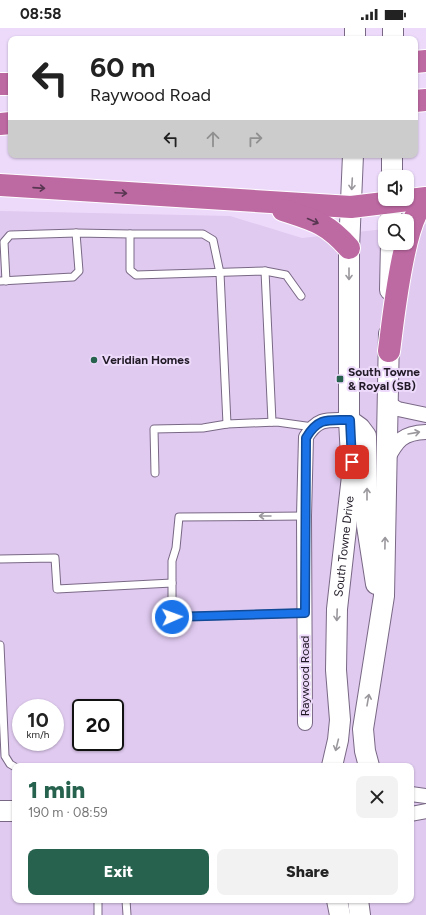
<!DOCTYPE html>
<html lang="en">
<head>
<meta charset="utf-8">
<style>
	body { margin:0; font-family:Figtree,sans-serif; background:#f2f2f2; color:#222; height:100vh; display:flex; flex-direction:column; font-size:15px; white-space:nowrap }
	* { box-sizing:border-box; margin:0 }
	p { font-size:13px; color:#767676 }
	.icon { flex:none; width:22px; height:22px; fill:none; stroke:currentColor; stroke-width:2; stroke-linecap:round; stroke-linejoin:round }
	.map { position:relative; flex:1; overflow:hidden }
	.sheet { position:absolute; left:12px; top:735px; width:402px; height:140px; display:flex; flex-direction:column; background:#fff; border-radius:8px; box-shadow:0 1px 3px #0004 }
	.sheet>* { flex:none }
	.guide { position:absolute; left:8px; top:8px; width:410px; height:122px; border-radius:8px; box-shadow:0 1px 3px #0004; background:#fff; color:#222; overflow:hidden }
	.buttons { position:absolute; left:378px; top:142px; display:grid; gap:8px }
	.buttons a { display:grid; place-items:center; width:36px; height:36px; border-radius:8px; background:#fff; box-shadow:0 1px 3px #0004; font-size:20px }
	.speed { position:absolute; left:12px; top:671px; display:flex; gap:8px; font-size:20px; font-weight:700; text-align:center }
	.speed>* { display:grid; place-content:center; width:52px; height:52px; border-radius:50%; background:#fff; box-shadow:0 1px 3px #0004; line-height:1 }
	.speed small { font-size:10px; font-weight:400 }
	.speed .limit { border:2px solid #111; border-radius:6px; background:#fff; color:#111 }
	.pin { position:absolute; display:grid; place-items:center; width:34px; height:34px; color:#fff; margin:-17px; border-radius:8px; box-shadow:0 2px 6px #0006 }
	.me { position:absolute; width:44px; margin:-22px; rotate:88deg; stroke-linejoin:round; filter:drop-shadow(0 0 3px #0008) }
	.turn { display:flex; align-items:center; gap:14px; height:84px; padding:0 16px; font-size:18px }
	.turn .icon { width:52px; height:52px; stroke-width:2.5 }
	.turn b { display:block; font-size:28px; line-height:34px }
	.lanes { display:flex; align-items:center; height:38px; padding:0 16px; background:#0003; justify-content:center; gap:20px; direction:ltr }
	.lanes .off { opacity:.35 }
	.round { display:grid; place-items:center; flex:none; width:42px; height:42px; border-radius:8px; background:#f2f2f2 }
	.overview { display:flex; align-items:center; justify-content:space-between; height:68px; padding:0 16px }
	h1 { font-size:24px; font-weight:800; line-height:30px; color:#26624d }
	.primary-button { display:flex; gap:8px; margin-top:auto; padding:8px 16px }
	.primary-button a { flex:1; height:46px; border-radius:8px; background:#26624d; color:#fff; font-size:16px; font-weight:800; line-height:46px; text-align:center }
	.primary-button a+a { background:#f2f2f2; color:#222 }
	.status { display:flex; justify-content:space-between; align-items:center; height:28px; padding:0 20px; background:#fff; direction:ltr }
	.status svg { height:11px; fill:currentColor }
	.map>svg:first-child { display:block }
	.built { fill:#e0caf0; fill-rule:evenodd }
	.lines { fill:none; stroke-linecap:round; stroke-linejoin:round }
	.lane-casing { stroke:#796885; stroke-width:9 }
	.street-casing { stroke:#796885; stroke-width:16 }
	.secondary-casing { stroke:#796885; stroke-width:22 }
	.highway-casing { stroke:#fff; stroke-width:24 }
	.lane { stroke:#fff; stroke-width:7 }
	.street { stroke:#fff; stroke-width:14 }
	.secondary { stroke:#fff; stroke-width:20 }
	.highway { stroke:#bd69a2; stroke-width:22 }
	.oneway { stroke:#9b989d }
	.oneway2 { stroke:#583651 }
	.route-casing { stroke:#114b97; stroke-width:10 }
	.route { stroke:#1a73e8; stroke-width:7 }
	.poi-dot { fill:#26624d; stroke:#eddafb; stroke-width:1.5 }
	.labels { text-anchor:middle; stroke-width:4; stroke-linejoin:round; paint-order:stroke }
	.poi-label { font-size:12px; font-weight:bold; fill:#211a26; stroke:#eddafb; text-anchor:start }
	.street-label { font-size:12px; fill:#211a26; stroke:#eddafb }
</style>
</head>
<body>
<div class="status"><b>08:58</b><svg viewBox="0 0 49 12"><path d="M0 12V9h3v3zM5 12V6h3v6zM10 12V3h3v9zM15 12V0h3v12zM26 1h20v11H26zM47 4h2v5h-2z"/></svg></div>
<div class="map">
<svg width="426" height="887" viewBox="0 0 426 887">
	<rect width="100%" height="100%" fill="#eddafb"/>
	<path class="built" d="M 0,183 L 230,188 L 302,210 L 385,201 L 385,215 L 407,215 L 407,198 L 426,196 L 426,887 L 0,887 ZM 21,680 L 55,680 L 55,714 L 21,714 ZM 81,680 L 115,680 L 115,714 L 81,714 ZM 15,738 L 411,738 L 411,872 L 15,872 Z"/>
	<g class="lines">
		<defs>
			<g id="lane">
				<path d="M 130,206 L 203,206 L 213,212 L 220,245 L 227,396 L 277,394 L 313,399"/>
				<path d="M 265,243 L 272,394"/>
				<path d="M 0,253 L 73,249 L 79,243 L 76,205 L 130,206 L 130,242 L 136,247 L 265,243 L 286,247 L 301,268"/>
				<path d="M 6,253 L 4,214 L 10,207 L 76,205"/>
				<path d="M 155,445 L 154,401 L 203,400 L 227,396"/>
				<path d="M 304,488 L 179,489 L 176,520 L 172,533 L 172,589 L 305,585"/>
				<path d="M 0,531 L 55,530 L 57,561 L 172,555"/>
				<path d="M 0,617 L 5,728 L 10,736 L 15,739"/>
				<path d="M 98,872 L 98,887"/>
				<path d="M 126,872 L 127,887"/>
			</g>
			<g id="street">
				<path d="M 388,375 L 398,381 L 426,387"/>
				<path d="M 387,432 C 397,412 403,405 426,404"/>
				<path d="M 305,695 L 304,488 L 306,409 C 318,389 328,392 349,392"/>
				<path d="M 411,766 L 426,768"/>
				<path d="M 411,786 L 426,783"/>
			</g>
			<g id="secondary">
				<path d="M 355,11 L 355,0"/>
				<path d="M 393,11 L 393,0"/>
				<path d="M 392,149 L 392,127"/>
				<path d="M 391,193 L 392,171"/>
				<path d="M 390,262 L 391,215"/>
				<path d="M 349,392 L 360,400 L 366,408 L 367,498 L 376,556"/>
				<path id="s1" d="M 332,738 L 338,712 L 340,692 L 336,642 L 337,581 L 352,448 L 349,392 L 349,220 L 353,127"/>
				<path d="M 369,738 L 365,723 L 363,701 L 384,568 L 389,306"/>
				<path d="M 0,783 L 15,783"/>
				<path d="M 337,872 L 340,887"/>
				<path d="M 358,872 L 360,887"/>
			</g>
			<g id="highway">
				<path d="M 415,34 L 426,33"/>
				<path d="M 0,56 L 11,56"/>
				<path d="M 415,73 L 426,72"/>
				<path d="M 0,96 L 11,95"/>
				<path d="M 0,157 L 351,179 L 426,170"/>
				<path d="M 283,182 C 314,192 327,195 349,220"/>
				<path d="M 389,323 C 393,294 403,189 426,173"/>
			</g>
		</defs>
		<use href="#lane" class="lane-casing"/>
		<use href="#street" class="street-casing"/>
		<use href="#secondary" class="secondary-casing"/>
		<use href="#highway" class="highway-casing"/>
		<use href="#lane" class="lane"/>
		<use href="#street" class="street"/>
		<use href="#secondary" class="secondary"/>
		<use href="#highway" class="highway"/>
	</g>
	<defs><path id="oneway-shaft" d="M-6 0H5M1.5-3L5.5 0L1.5 3" fill="none" stroke-width="1.6" stroke-linecap="round" stroke-linejoin="round"/></defs>
	<g class="oneway">
		<use href="#oneway-shaft" transform="translate(352 156) rotate(93)"/>
		<use href="#oneway-shaft" transform="translate(349 246) rotate(90)"/>
		<use href="#oneway-shaft" transform="translate(414 405) rotate(-10)"/>
		<use href="#oneway-shaft" transform="translate(367 466) rotate(-90)"/>
		<use href="#oneway-shaft" transform="translate(265 488) rotate(180)"/>
		<use href="#oneway-shaft" transform="translate(385 515) rotate(-89)"/>
		<use href="#oneway-shaft" transform="translate(337 587) rotate(92)"/>
		<use href="#oneway-shaft" transform="translate(368 672) rotate(-80)"/>
		<use href="#oneway-shaft" transform="translate(337 717) rotate(104)"/>
	</g>
	<g class="oneway2">
		<use href="#oneway-shaft" transform="translate(39 160) rotate(4)"/>
		<use href="#oneway-shaft" transform="translate(121 165) rotate(3)"/>
		<use href="#oneway-shaft" transform="translate(313 193) rotate(24)"/>
	</g>
	<g class="lines">
		<defs>
			<path id="route" d="M 172,589 L 305,585 L 306,410 C 318,389 328,392 350,392 L 352,434"/>
		</defs>
		<use href="#route" class="route-casing"/>
		<use href="#route" class="route"/>
	</g>
	<g class="poi-dot">
		<circle cx="94" cy="332" r="4"/>
		<rect x="336" y="347" width="8" height="8" rx="2"/>
	</g>
	<g class="labels">
		<g class="poi-label">
			<text x="102" y="336">Veridian Homes</text>
			<text x="348" y="348">South Towne<tspan x="348" dy="14">&amp; Royal (SB)</tspan></text>
		</g>
		<g class="street-label">
			<text dy="4" stroke="none"><textPath href="#s1" startOffset="221">South Towne Drive</textPath></text>
			<text transform="translate(305 648) rotate(-90)" y="4">Raywood Road</text>
		</g>
	</g>
</svg>
<div class="buttons">
<a><svg class="icon" aria-label="sound" viewBox="0 0 24 24"><path d="M4 9h4l5-4v14l-5-4H4zM17 9q2 3 0 6"/></svg></a>
<a><svg class="icon" aria-label="search" viewBox="0 0 24 24"><circle cx="10" cy="10" r="6"/><path d="M15 15l6 6"/></svg></a>
</div>
<div class="speed"><div>10<small>km/h</small></div><div class="limit">20</div></div>
<div class="pin" style="left:352px;top:434px;background:#d93025"><svg class="icon" aria-label="arrive" viewBox="0 0 24 24"><path d="M6 21V4h12l-3 4 3 4H6"/></svg></div>
<svg class="me" style="left:172px;top:589px" viewBox="-20 -20 40 40"><circle r="17" fill="#1a73e8" stroke="#fff" stroke-width="3"/><path d="M0-11L8 9 0 5-8 9z" fill="#fff"/></svg>
<div class="guide">
<div class="turn"><svg class="icon" aria-label="left" viewBox="0 0 24 24"><path d="M17 20v-9H6M10 6l-5 5 5 5"/></svg><div><b>60 m</b>Raywood Road</div></div>
<div class="lanes"><svg class="icon" aria-label="left" viewBox="0 0 24 24"><path d="M17 20v-9H6M10 6l-5 5 5 5"/></svg><svg class="icon off" aria-label="ahead" viewBox="0 0 24 24"><path d="M12 20V5M6 11l6-6 6 6"/></svg><svg class="icon off" aria-label="right" viewBox="0 0 24 24"><path d="M7 20v-9h11M14 6l5 5-5 5"/></svg></div>
</div>
<section class="sheet">
<div class="overview"><div><h1>1 min</h1><p>190 m · 08:59</p></div><a class="round"><svg class="icon" aria-label="close" viewBox="0 0 24 24"><path d="M6 6l12 12M18 6L6 18"/></svg></a></div>
<div class="primary-button"><a>Exit</a><a>Share</a></div>
</section>
</div>
</body>
</html>
